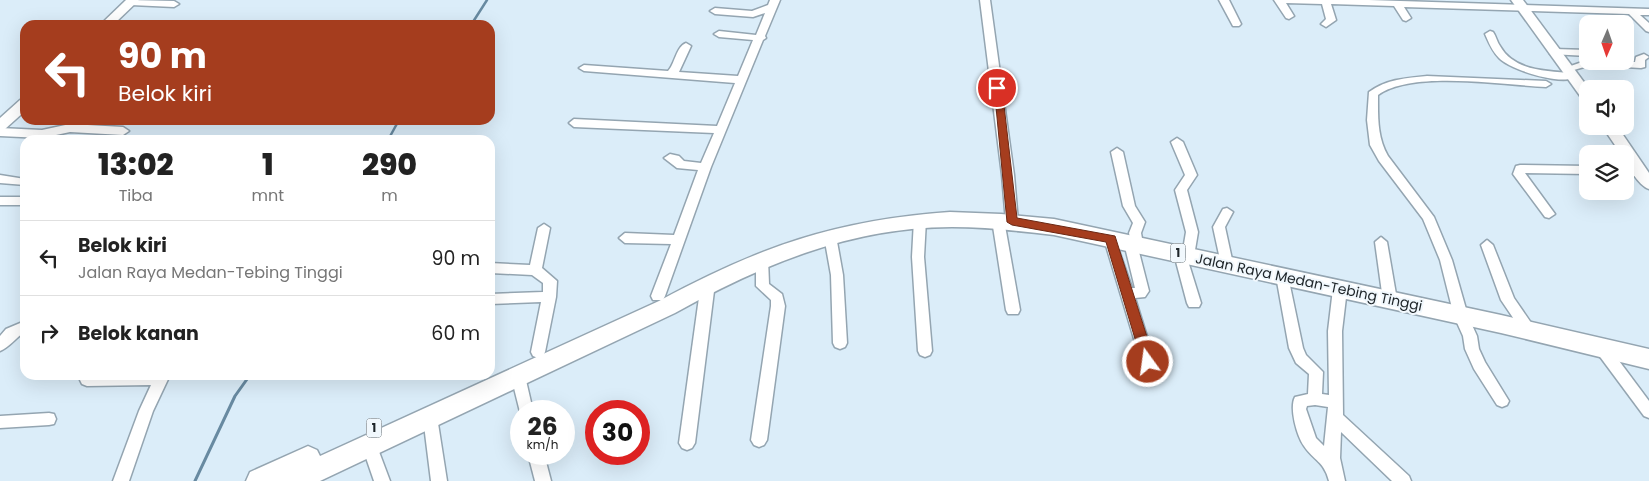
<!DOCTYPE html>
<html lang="id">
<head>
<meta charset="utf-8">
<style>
	body { margin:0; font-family:Poppins,sans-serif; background:#f2f2f2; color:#222; height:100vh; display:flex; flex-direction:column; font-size:19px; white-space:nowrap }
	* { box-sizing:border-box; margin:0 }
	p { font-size:16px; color:#767676 }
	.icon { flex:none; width:28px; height:28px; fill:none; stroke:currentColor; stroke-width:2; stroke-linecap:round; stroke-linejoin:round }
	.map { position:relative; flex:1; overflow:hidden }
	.drawer { position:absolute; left:20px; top:135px; width:475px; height:245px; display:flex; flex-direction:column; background:#fff; border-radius:15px; box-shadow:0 5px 20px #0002 }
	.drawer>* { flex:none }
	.banner { position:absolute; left:20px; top:20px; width:475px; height:105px; border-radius:15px; box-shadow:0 5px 20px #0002; background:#a53d1e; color:#fff; overflow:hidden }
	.needle { width:32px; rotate:182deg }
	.controls { position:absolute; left:1579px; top:15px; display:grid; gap:10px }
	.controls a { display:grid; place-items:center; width:55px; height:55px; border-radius:10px; background:#fff; box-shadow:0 5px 20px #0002; font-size:25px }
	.speed { position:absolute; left:510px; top:400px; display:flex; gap:10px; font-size:25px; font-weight:700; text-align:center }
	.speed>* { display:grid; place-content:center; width:65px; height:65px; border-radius:50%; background:#fff; box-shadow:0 5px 20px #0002; line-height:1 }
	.speed small { font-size:12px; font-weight:400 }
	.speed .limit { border:8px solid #d22; background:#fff; color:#111 }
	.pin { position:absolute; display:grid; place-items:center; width:42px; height:42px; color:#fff; margin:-21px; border:2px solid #fff; border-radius:50%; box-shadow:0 1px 5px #0007 }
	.me { position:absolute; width:55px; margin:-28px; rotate:346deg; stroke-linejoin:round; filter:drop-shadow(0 0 4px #0008) }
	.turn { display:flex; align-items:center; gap:18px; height:105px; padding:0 15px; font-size:22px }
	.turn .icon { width:65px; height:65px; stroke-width:2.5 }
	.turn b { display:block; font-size:35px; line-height:42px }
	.eta { display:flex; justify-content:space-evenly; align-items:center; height:85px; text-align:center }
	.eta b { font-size:30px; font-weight:800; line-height:35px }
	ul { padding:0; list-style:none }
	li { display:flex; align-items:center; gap:15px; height:75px; padding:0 15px; border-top:1px solid #e0e0e0 }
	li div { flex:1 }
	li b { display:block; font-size:19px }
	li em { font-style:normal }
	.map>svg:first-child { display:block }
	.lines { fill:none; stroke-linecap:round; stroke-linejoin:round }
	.stream-far1 { stroke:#688aa1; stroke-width:2.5 }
	.stream { stroke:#688aa1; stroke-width:3 }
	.minor-casing { stroke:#94a5b1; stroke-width:3 }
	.tertiary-casing { stroke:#94a5b1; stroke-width:3 }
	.trunk-casing { stroke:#94a5b1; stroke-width:3 }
	.minor { fill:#fff; fill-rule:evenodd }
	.tertiary { fill:#fff; fill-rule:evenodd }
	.trunk { fill:#fff; fill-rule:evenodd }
	.route { fill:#a53d1e; stroke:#6b2814 }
	.labels { text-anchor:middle; stroke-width:4; stroke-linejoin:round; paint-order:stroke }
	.shield { fill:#f1f8fd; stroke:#5d6469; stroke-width:1 }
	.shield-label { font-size:12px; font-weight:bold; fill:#1e2529 }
	.street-label { font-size:14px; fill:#1e2529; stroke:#f1f8fd }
</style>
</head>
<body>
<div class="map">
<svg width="1649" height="481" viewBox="0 0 1649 481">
	<rect width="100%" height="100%" fill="#dbedf9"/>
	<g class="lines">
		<g class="stream-far1">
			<path d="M 471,25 L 487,0"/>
			<path d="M 388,140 L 399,120"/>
		</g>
		<path class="stream" d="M 195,481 L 235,396 L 250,375"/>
		<defs>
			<g id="minor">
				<path d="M 128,0 L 174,1 L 179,4 L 174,7 L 131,5 L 126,2 Z"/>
				<path d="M 770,0 L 780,0 L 765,36 L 766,38 L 763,40 L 711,167 L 665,296 L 663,300 L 653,300 L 651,296 L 671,244 L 625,243 L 619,238 L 625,233 L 674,235 L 698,170 L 677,168 L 664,158 L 670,154 L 679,156 L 684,161 L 701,163 L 714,133 L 574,127 L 569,123 L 574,119 L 717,126 L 735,83 L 584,71 L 579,68 L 584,65 L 668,71 C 675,64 676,47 686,43 L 691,46 L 679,72 L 738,76 L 753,40 L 719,37 L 714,34 L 719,31 L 756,35 L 765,13 L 753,17 L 715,14 L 710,11 L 715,8 L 752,11 L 768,5 Z"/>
				<path d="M 980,0 L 990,0 L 1014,175 L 1018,222 L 1012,226 L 1006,222 L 1002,175 Z"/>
				<path d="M 1219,0 L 1229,0 L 1241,24 L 1239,26 L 1233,26 Z"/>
				<path d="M 1274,0 L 1369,0 L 1649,9 L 1649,15 L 1640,15 L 1649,23 L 1649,32 L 1646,31 L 1629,14 L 1404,7 L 1411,18 L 1406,21 L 1403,20 L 1394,6 L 1331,4 L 1336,20 L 1326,27 L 1321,24 L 1326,19 L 1322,4 L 1286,3 L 1294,16 L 1289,19 L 1286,18 Z"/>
				<path d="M 1490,31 L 1493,32 C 1496,36 1497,42 1500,46 C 1514,71 1547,71 1572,73 L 1577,76 C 1565,87 1510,70 1499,58 C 1492,51 1489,43 1485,34 Z"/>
				<path d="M 1554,49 L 1588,50 L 1588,56 L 1550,54 L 1550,50 Z"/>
				<path d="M 1644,54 L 1649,57 L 1645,60 L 1645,67 L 1641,68 L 1591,65 L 1567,72 L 1562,69 L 1588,60 L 1588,61 L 1635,62 L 1636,57 Z"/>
				<path d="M 1427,76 L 1546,81 L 1551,84 L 1546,87 C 1503,85 1412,70 1378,95 C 1378,117 1377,137 1388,156 L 1434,217 L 1452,260 L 1468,316 L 1477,336 L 1479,349 L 1485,362 L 1509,401 L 1507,405 L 1502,407 L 1497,405 L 1474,369 L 1465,349 L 1463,336 L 1454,316 L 1440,260 L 1423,219 L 1379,161 L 1370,145 L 1367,120 L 1369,92 C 1387,79 1406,78 1427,76 Z"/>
				<path d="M 70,124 L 123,127 L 129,131 L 123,135 L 70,132 L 42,138 L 0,136 L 0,128 L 42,130 Z"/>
				<path d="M 1177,138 L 1183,142 L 1197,175 L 1187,190 L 1198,232 L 1194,256 L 1188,261 L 1201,303 L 1199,307 L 1189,307 L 1187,303 L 1174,254 L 1176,251 L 1183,250 L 1186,232 L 1175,190 L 1185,175 L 1171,142 Z"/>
				<path d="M 1117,148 L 1123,152 L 1135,206 L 1145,222 L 1141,233 L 1143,244 L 1138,248 L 1149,291 L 1145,297 L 1135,298 L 1155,362 L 1153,366 L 1148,368 L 1143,366 L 1141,362 L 1104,239 L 1106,236 L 1114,236 L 1132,288 L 1135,288 L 1124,243 L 1130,238 L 1129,233 L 1133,223 L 1123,206 L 1111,152 Z"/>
				<path d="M 1520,165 L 1588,166 L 1588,174 L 1525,173 L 1555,214 L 1549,218 L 1545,217 L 1513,174 L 1516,166 Z"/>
				<path d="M 1625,168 L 1639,168 L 1645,172 L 1639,176 L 1625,176 Z"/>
				<path d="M 0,175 L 25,179 L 25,185 L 0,183 Z"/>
				<rect x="0" y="197" width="25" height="8"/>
				<path d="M 1227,208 L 1233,212 L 1225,227 L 1233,264 L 1232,267 L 1222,267 L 1221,264 L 1213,227 L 1223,209 Z"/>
				<path d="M 920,216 L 926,220 L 924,257 L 932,351 L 930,355 L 925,357 L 920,355 L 918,351 L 912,257 L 914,220 Z"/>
				<path d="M 998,216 L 1004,220 L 1020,310 L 1018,314 L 1008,314 L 1006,310 L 992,220 Z"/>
				<path d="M 544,224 L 550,228 L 542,268 L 557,281 L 556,297 L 545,352 L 543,356 L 538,358 L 533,356 L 531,352 L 541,302 L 490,304 L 490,294 L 543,292 L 543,283 L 532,275 L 490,273 L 490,263 L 530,265 L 538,228 Z"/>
				<path d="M 830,231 L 836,236 L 843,275 L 847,343 L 845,347 L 840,349 L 835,347 L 833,343 L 831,275 L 824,236 Z"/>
				<path d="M 1381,237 L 1387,242 L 1397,300 L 1395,304 L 1385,304 L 1383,300 L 1375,242 Z"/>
				<path d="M 1487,240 L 1493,245 L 1514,298 L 1536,330 L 1534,334 L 1529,335 L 1524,334 L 1501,300 L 1481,245 Z"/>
				<path d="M 762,254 L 767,256 L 768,259 L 769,284 L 782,294 L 785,306 L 767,440 L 764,445 L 759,447 L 754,445 L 751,440 L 771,306 L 771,300 L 756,286 L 756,259 L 757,256 Z"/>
				<path d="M 1282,271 L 1287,273 L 1288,276 L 1303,348 L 1306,355 L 1323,372 L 1322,394 L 1329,395 L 1328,331 L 1333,289 L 1335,285 L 1345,285 L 1347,289 L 1342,331 L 1343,415 L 1409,476 L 1411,481 L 1392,481 L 1341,432 L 1340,458 L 1345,481 L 1329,481 C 1324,461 1314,461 1304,446 C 1297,436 1289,408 1295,397 L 1308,394 L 1309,374 L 1296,363 L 1289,348 L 1276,276 L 1277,273 ZM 1315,405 L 1328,407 L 1324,446 L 1316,438 L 1306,409 L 1307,406 Z"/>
				<path d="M 708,278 L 713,279 L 715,283 L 695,443 L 692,448 L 687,450 L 682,448 L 679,443 L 701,283 L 703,279 Z"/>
				<path d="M 25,321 L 25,332 C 16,337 10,347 0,351 L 0,336 L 6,329 Z"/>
				<path d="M 1600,340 L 1605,342 L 1649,401 L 1649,418 L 1644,416 L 1595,350 L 1593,346 L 1595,342 Z"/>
				<path d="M 518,370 L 523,372 L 525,376 L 533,411 L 521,411 L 521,416 L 511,376 L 513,372 Z"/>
				<path d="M 170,375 L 153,411 L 129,481 L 113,481 L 139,411 L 151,385 L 87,386 L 82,384 L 80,380 L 82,376 Z"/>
				<path d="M 430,411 L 435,412 L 437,417 L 447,481 L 431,481 L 423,417 L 425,412 Z"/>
				<path d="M 49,413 L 54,414 L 56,419 L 54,424 L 49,425 L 0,428 L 0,416 Z"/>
				<path d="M 370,439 L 375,441 L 390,481 L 374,481 L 362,446 L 365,441 Z"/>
				<path d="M 528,454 L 544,454 L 551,481 L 535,481 Z"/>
			</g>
			<g id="tertiary">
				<path d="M 126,0 L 139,0 L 113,25 L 100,25 Z"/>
				<path d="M 1511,0 L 1523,0 L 1589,89 L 1588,101 L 1583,100 Z"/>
				<path d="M 25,99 L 25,111 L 5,129 L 0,131 L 0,118 L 20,100 Z"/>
				<path d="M 1602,126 L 1617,126 L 1649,173 L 1649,189 C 1639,186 1625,164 1625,154 L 1621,154 Z"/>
			</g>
			<path id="trunk" d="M 950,212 L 1001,214 L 1054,219 L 1501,315 L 1649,349 L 1649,369 L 1501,333 L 1054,235 C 1020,231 986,227 952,227 C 851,227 761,265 675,313 L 320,481 L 246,481 L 250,472 L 308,446 L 317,450 L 320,456 L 659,301 C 759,247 836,220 950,212 Z"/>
		</defs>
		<use href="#minor" class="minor-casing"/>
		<use href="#tertiary" class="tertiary-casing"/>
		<use href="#trunk" class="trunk-casing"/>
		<use href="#minor" class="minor"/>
		<use href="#tertiary" class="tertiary"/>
		<use href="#trunk" class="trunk"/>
	</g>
	<path class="route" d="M 994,86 L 1002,88 L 1017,218 L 1115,236 L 1155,362 L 1153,366 L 1144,366 L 1142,362 L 1106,242 L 1012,225 L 1007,222 Z"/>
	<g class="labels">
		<g class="shield">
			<rect x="1170.5" y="243.5" width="15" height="19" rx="4"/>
			<rect x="366.5" y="418.5" width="15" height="19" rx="4"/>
		</g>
		<g class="shield-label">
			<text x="1178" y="257">1</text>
			<text x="374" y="432">1</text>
		</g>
		<g class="street-label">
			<text transform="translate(1309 282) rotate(12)" y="5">Jalan Raya Medan-Tebing Tinggi</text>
		</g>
	</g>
</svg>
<div class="controls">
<a><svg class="needle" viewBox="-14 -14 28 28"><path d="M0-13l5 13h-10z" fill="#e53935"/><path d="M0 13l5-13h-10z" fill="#767676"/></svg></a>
<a><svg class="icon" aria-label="sound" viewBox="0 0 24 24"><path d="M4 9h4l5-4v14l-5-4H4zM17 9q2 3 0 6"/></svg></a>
<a><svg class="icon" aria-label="layers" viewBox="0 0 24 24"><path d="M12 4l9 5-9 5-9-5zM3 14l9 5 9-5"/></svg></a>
</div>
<div class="speed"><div>26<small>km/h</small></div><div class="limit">30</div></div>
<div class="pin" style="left:997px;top:88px;background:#d93025"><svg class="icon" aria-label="arrive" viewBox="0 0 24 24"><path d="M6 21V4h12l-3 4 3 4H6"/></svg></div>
<svg class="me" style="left:1148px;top:362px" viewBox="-20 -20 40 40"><circle r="17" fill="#a53d1e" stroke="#fff" stroke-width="3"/><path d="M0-11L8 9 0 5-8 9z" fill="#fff"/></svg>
<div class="banner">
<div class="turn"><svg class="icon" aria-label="left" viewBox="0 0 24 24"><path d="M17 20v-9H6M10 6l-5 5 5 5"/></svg><div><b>90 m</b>Belok kiri</div></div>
</div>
<section class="drawer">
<div class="eta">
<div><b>13:02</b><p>Tiba</p></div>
<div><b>1</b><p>mnt</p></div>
<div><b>290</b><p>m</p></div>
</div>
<ul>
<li><svg class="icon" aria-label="left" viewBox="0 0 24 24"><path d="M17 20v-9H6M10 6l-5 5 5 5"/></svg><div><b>Belok kiri</b><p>Jalan Raya Medan-Tebing Tinggi</p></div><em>90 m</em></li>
<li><svg class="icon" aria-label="right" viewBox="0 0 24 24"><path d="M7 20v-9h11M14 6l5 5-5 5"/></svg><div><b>Belok kanan</b></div><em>60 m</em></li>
</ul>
</section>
</div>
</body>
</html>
